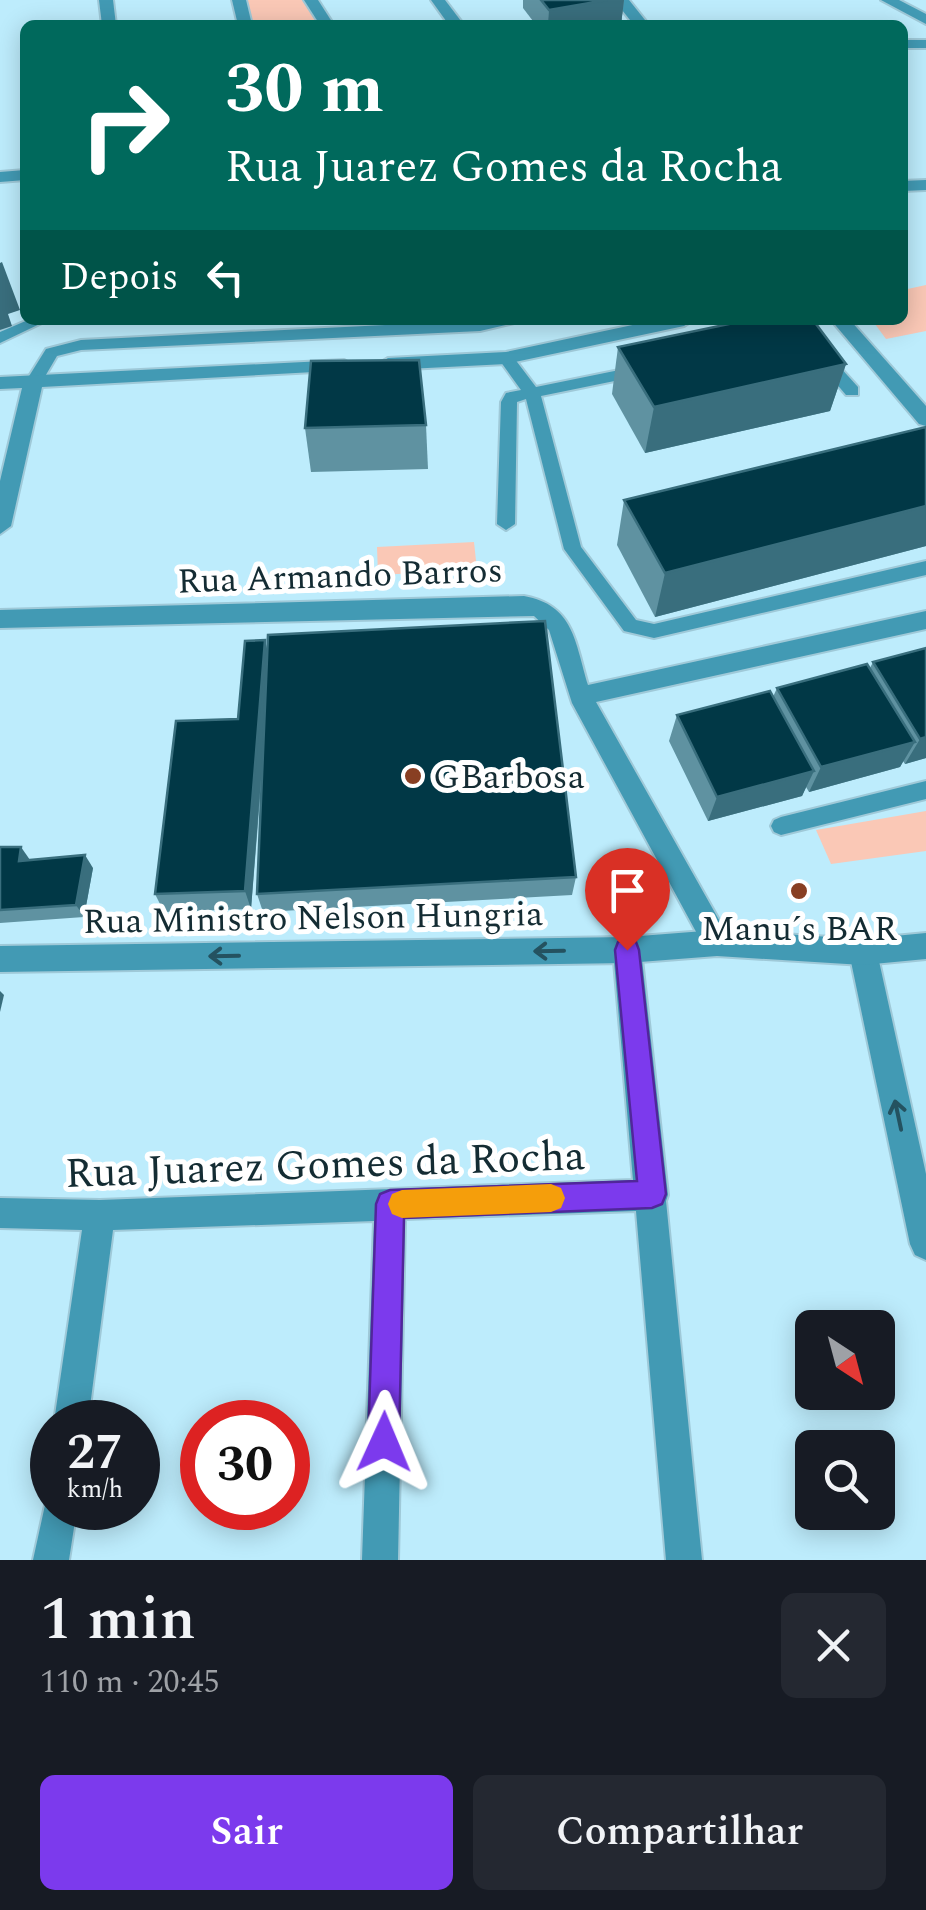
<!DOCTYPE html>
<html lang="pt">
<head>
<meta charset="utf-8">
<style>
	body { margin:0; font-family:Spectral,serif; background:#242831; color:#f1f3f6; height:100vh; display:flex; flex-direction:column; font-size:38px; white-space:nowrap }
	* { box-sizing:border-box; margin:0 }
	p { font-size:32px; color:#9ea1a6 }
	.icon { flex:none; width:55px; height:55px; fill:none; stroke:currentColor; stroke-width:2; stroke-linecap:round; stroke-linejoin:round }
	.map { position:relative; height:1560px; overflow:hidden }
	.drawer { display:flex; flex-direction:column; background:#171b24; flex:1 }
	.drawer>* { flex:none }
	.top-card { position:absolute; left:20px; top:20px; width:888px; height:305px; border-radius:15px; box-shadow:0 5px 25px #0003; background:#00695c; color:#fff; overflow:hidden }
	.needle { width:65px; rotate:144deg }
	.buttons { position:absolute; left:795px; top:1310px; display:grid; gap:20px }
	.buttons a { display:grid; place-items:center; width:100px; height:100px; border-radius:15px; background:#171b24; box-shadow:0 5px 25px #0003; font-size:50px }
	.speed { position:absolute; left:30px; top:1400px; display:flex; gap:20px; font-size:50px; font-weight:700; text-align:center }
	.speed>* { display:grid; place-content:center; width:130px; height:130px; border-radius:50%; background:#171b24; box-shadow:0 5px 25px #0003; line-height:1 }
	.speed small { font-size:25px; font-weight:400 }
	.speed .limit { border:15px solid #d22; background:#fff; color:#111 }
	.pin { position:absolute; display:grid; place-items:center; width:85px; height:85px; color:#fff; margin:-102px -42px; border-radius:50% 50% 50% 0; rotate:-45deg; box-shadow:0 0 10px #0007 }
	.pin .icon { rotate:45deg }
	.me { position:absolute; width:110px; margin:-55px; rotate:1deg; stroke-linejoin:round; filter:drop-shadow(0 0 8px #0008) }
	.turn { display:flex; align-items:center; gap:35px; height:210px; padding:0 40px; font-size:45px }
	.turn .icon { width:130px; height:130px; stroke-width:2.5 }
	.turn b { display:block; font-size:70px; line-height:85px }
	.then { display:flex; align-items:center; height:95px; padding:0 40px; background:#0003; gap:20px; font-size:38px }
	.round { display:grid; place-items:center; flex:none; width:105px; height:105px; border-radius:15px; background:#242831 }
	.head { display:flex; align-items:center; justify-content:space-between; height:170px; padding:0 40px }
	h1 { font-size:60px; font-weight:600; line-height:75px }
	.button { display:flex; gap:20px; margin-top:auto; padding:20px 40px }
	.button a { flex:1; height:115px; border-radius:15px; background:#7c3aed; color:#fff; font-size:40px; font-weight:600; line-height:115px; text-align:center }
	.button a+a { background:#242831; color:#f1f3f6 }
	.map>svg:first-child { display:block }
	.green { fill:#fac8b6 }
	.lines { fill:none; stroke-linecap:round; stroke-linejoin:round }
	.service-casing { stroke:#9fc9d8; stroke-width:4 }
	.minor-casing { stroke:#9fc9d8; stroke-width:4 }
	.tertiary-casing { stroke:#9fc9d8; stroke-width:4 }
	.service { fill:#429ab4; fill-rule:evenodd }
	.minor { fill:#429ab4; fill-rule:evenodd }
	.tertiary { fill:#429ab4; fill-rule:evenodd }
	.wall { fill:#5f92a1 }
	.shaded-wall { fill:#396e7d }
	.building { fill:#013846; stroke:#396e7d; stroke-width:2.5 }
	.oneway { stroke:#245260 }
	.route { fill:#7c3aed; stroke:#51269a; stroke-width:2.5 }
	.slow { fill:#f59e0b }
	.poi-dot { fill:#883f23; stroke:#fff; stroke-width:4 }
	.labels { text-anchor:middle; stroke-width:10; stroke-linejoin:round; paint-order:stroke }
	.street-label { font-size:35px; fill:#142c33; stroke:#fff }
	.poi-label { font-size:35px; fill:#142c33; stroke:#fff; text-anchor:start }
	.near-street-label { font-size:42px; fill:#142c33; stroke:#fff }
</style>
</head>
<body>
<div class="map">
<svg width="926" height="1560" viewBox="0 0 926 1560">
	<rect width="100%" height="100%" fill="#bdecfc"/>
	<g class="green">
		<path d="M 242,0 L 309,0 L 325,25 L 248,25 Z"/>
		<path d="M 926,285 L 926,331 L 886,339 L 872,320 L 902,320 L 903,290 Z"/>
		<path d="M 474,542 L 477,570 L 378,575 L 377,547 Z"/>
		<path d="M 926,811 L 926,851 L 831,864 L 816,830 Z"/>
	</g>
	<g class="lines">
		<defs>
			<g id="service">
				<path d="M 28,320 L 48,320 L 0,343 L 0,332 Z"/>
				<path d="M 486,320 L 516,320 L 514,323 L 480,331 L 81,350 L 57,356 L 40,385 L 28,385 L 26,381 L 46,349 L 81,340 Z"/>
				<path d="M 506,353 L 511,354 L 536,387 L 639,366 L 647,371 L 639,376 L 541,396 L 581,547 L 636,620 L 654,624 L 926,561 L 926,575 L 654,638 L 624,631 L 564,549 L 526,399 L 517,402 L 515,524 L 506,530 L 497,524 L 501,402 L 506,393 L 521,390 L 498,358 Z"/>
				<path d="M 823,353 L 828,354 L 858,387 L 858,395 L 846,395 L 818,362 L 818,354 Z"/>
				<path d="M 926,781 L 926,799 L 781,835 L 774,832 L 771,826 L 774,820 L 781,817 Z"/>
			</g>
			<g id="minor">
				<path d="M 99,0 L 113,0 L 116,25 L 102,25 Z"/>
				<path d="M 232,0 L 246,0 L 252,25 L 238,25 Z"/>
				<path d="M 304,0 L 318,0 L 334,25 L 320,25 Z"/>
				<path d="M 431,0 L 445,0 L 464,25 L 449,25 Z"/>
				<path d="M 614,0 L 629,0 L 649,25 L 634,25 Z"/>
				<path d="M 881,0 L 899,0 L 926,14 L 926,24 Z"/>
				<rect x="902" y="40" width="24" height="8"/>
				<path d="M 25,170 L 25,180 L 0,182 L 0,172 Z"/>
				<path d="M 926,180 L 926,190 L 902,191 L 902,181 Z"/>
				<path d="M 656,320 L 693,320 L 684,326 L 506,364 L 388,370 L 378,364 L 388,358 L 506,352 Z"/>
				<path d="M 831,320 L 850,320 L 926,406 L 926,426 L 919,424 Z"/>
				<path d="M 344,360 L 354,366 L 351,370 L 42,387 L 11,526 L 0,534 L 0,481 L 22,388 L 0,389 L 0,377 Z"/>
				<path d="M 524,596 C 574,605 575,642 588,685 L 926,611 L 926,629 L 596,702 L 727,934 L 731,943 L 727,952 L 717,956 L 707,952 L 572,703 L 549,630 L 534,616 L 0,628 L 0,610 Z"/>
				<path d="M 627,937 L 637,941 L 641,950 L 668,1195 L 666,1201 L 702,1560 L 666,1560 L 636,1211 L 405,1219 L 398,1560 L 362,1560 L 374,1221 L 113,1230 L 88,1422 L 54,1422 L 82,1230 L 0,1228 L 0,1198 L 100,1200 L 633,1180 L 613,950 L 617,941 Z"/>
				<path d="M 863,939 L 873,943 L 877,952 L 926,1174 L 926,1260 L 915,1255 L 910,1244 L 849,952 L 853,943 Z"/>
				<path d="M 52,1493 L 52,1508 L 77,1508 L 69,1560 L 33,1560 L 47,1496 Z"/>
			</g>
			<path id="tertiary" d="M 717,930 L 863,939 L 926,933 L 926,959 L 863,965 L 717,956 L 627,963 L 0,972 L 0,946 L 627,937 Z"/>
		</defs>
		<use href="#service" class="service-casing"/>
		<use href="#minor" class="minor-casing"/>
		<use href="#tertiary" class="tertiary-casing"/>
		<use href="#service" class="service"/>
		<use href="#minor" class="minor"/>
		<use href="#tertiary" class="tertiary"/>
	</g>
	<g class="wall">
		<path d="M 523,0 L 624,0 L 621,25 L 536,25 L 523,8 Z"/>
		<path d="M 618,347 L 846,364 L 830,411 L 645,453 L 612,394 Z"/>
		<path d="M 426,425 L 428,469 L 311,472 L 305,428 Z"/>
		<path d="M 926,427 L 926,546 L 655,617 L 617,545 L 624,500 Z"/>
		<path d="M 267,648 L 576,877 L 572,895 L 263,912 L 257,894 L 262,774 L 251,909 L 164,912 L 155,894 L 238,719 Z"/>
		<path d="M 926,648 L 926,758 L 905,764 L 903,761 L 900,767 L 809,792 L 806,787 L 802,796 L 708,821 L 669,741 L 677,715 L 773,697 L 777,688 L 870,668 L 873,662 Z"/>
		<path d="M 0,847 L 30,860 L 93,868 L 84,917 L 0,923 Z"/>
	</g>
	<g class="shaded-wall">
		<path d="M 607,0 L 624,0 L 621,25 L 548,25 L 549,10 Z"/>
		<path d="M 2,262 L 20,310 L 8,314 L 12,326 L 0,330 L 0,263 Z"/>
		<path d="M 846,364 L 830,411 L 645,453 L 654,407 Z"/>
		<path d="M 926,506 L 926,546 L 655,617 L 665,573 Z"/>
		<path d="M 265,640 L 270,662 L 251,909 L 245,891 Z"/>
		<path d="M 926,737 L 926,758 L 905,764 L 920,739 Z"/>
		<path d="M 915,742 L 900,767 L 809,792 L 821,767 Z"/>
		<path d="M 814,771 L 802,796 L 708,821 L 717,797 Z"/>
		<path d="M 21,847 L 30,860 L 19,861 Z"/>
		<path d="M 85,855 L 93,868 L 84,917 L 76,905 Z"/>
		<path d="M 0,991 L 4,995 L 0,1012 Z"/>
	</g>
	<g class="building">
		<path d="M 541,0 L 607,0 L 549,10 Z"/>
		<path d="M 748,320 L 813,320 L 846,364 L 654,407 L 618,347 Z"/>
		<path d="M 419,360 L 426,425 L 305,428 L 311,361 Z"/>
		<path d="M 926,427 L 926,506 L 665,573 L 624,500 Z"/>
		<path d="M 545,621 L 576,877 L 257,894 L 268,635 Z"/>
		<path d="M 265,640 L 245,891 L 155,894 L 176,721 L 238,719 L 245,641 Z"/>
		<path d="M 926,648 L 926,737 L 920,739 L 873,662 Z"/>
		<path d="M 867,664 L 915,742 L 821,767 L 777,688 Z"/>
		<path d="M 770,691 L 814,771 L 717,797 L 677,715 Z"/>
		<path d="M 0,847 L 21,847 L 19,861 L 85,855 L 76,905 L 0,910 Z"/>
	</g>
	<defs><path id="oneway-shaft" d="M-6 0H5M1.5-3L5.5 0L1.5 3" fill="none" stroke-width="1.6" stroke-linecap="round" stroke-linejoin="round" transform="scale(2.5)"/></defs>
	<g class="oneway">
		<use href="#oneway-shaft" transform="translate(549 951) rotate(179)"/>
		<use href="#oneway-shaft" transform="translate(224 956) rotate(179)"/>
		<use href="#oneway-shaft" transform="translate(898 1115) rotate(-102)"/>
	</g>
	<path class="route" d="M 627,938 L 636,942 L 639,950 L 666,1194 L 662,1204 L 652,1208 L 404,1218 L 399,1442 L 394,1452 L 384,1457 L 373,1452 L 368,1442 L 376,1204 L 380,1194 L 390,1190 L 637,1181 L 615,950 L 618,942 Z"/>
	<path class="slow" d="M 551,1184 L 561,1188 L 565,1198 L 561,1208 L 551,1212 L 402,1218 L 392,1214 L 388,1204 L 392,1194 L 402,1190 Z"/>
	<g class="poi-dot">
		<circle cx="413" cy="776" r="10"/>
		<circle cx="799" cy="891" r="10"/>
	</g>
	<g class="labels">
		<g class="street-label">
			<text transform="translate(340 575) rotate(-2)" y="12">Rua Armando Barros</text>
			<text transform="translate(313 917) rotate(-1)" y="12">Rua Ministro Nelson Hungria</text>
		</g>
		<g class="poi-label">
			<text x="433" y="788">GBarbosa</text>
			<text x="799" y="940" text-anchor="middle">Manu´s BAR</text>
		</g>
		<g class="near-street-label">
			<text transform="translate(325 1163) rotate(-2)" y="15">Rua Juarez Gomes da Rocha</text>
		</g>
	</g>
</svg>
<div class="buttons">
<a><svg class="needle" viewBox="-14 -14 28 28"><path d="M0-13l5 13h-10z" fill="#e53935"/><path d="M0 13l5-13h-10z" fill="#9ea1a6"/></svg></a>
<a><svg class="icon" aria-label="search" viewBox="0 0 24 24"><circle cx="10" cy="10" r="6"/><path d="M15 15l6 6"/></svg></a>
</div>
<div class="speed"><div>27<small>km/h</small></div><div class="limit">30</div></div>
<div class="pin" style="left:627px;top:950px;background:#d93025"><svg class="icon" aria-label="arrive" viewBox="0 0 24 24"><path d="M6 21V4h12l-3 4 3 4H6"/></svg></div>
<svg class="me" style="left:384px;top:1442px" viewBox="-20 -20 40 40"><path d="M0-17L14 15 0 8-14 15z" fill="#7c3aed" stroke="#fff" stroke-width="4"/></svg>
<div class="top-card">
<div class="turn"><svg class="icon" aria-label="right" viewBox="0 0 24 24"><path d="M7 20v-9h11M14 6l5 5-5 5"/></svg><div><b>30 m</b>Rua Juarez Gomes da Rocha</div></div>
<div class="then">Depois<svg class="icon" aria-label="left" viewBox="0 0 24 24"><path d="M17 20v-9H6M10 6l-5 5 5 5"/></svg></div>
</div>
</div>
<section class="drawer">
<div class="head"><div><h1>1 min</h1><p>110 m · 20:45</p></div><a class="round"><svg class="icon" aria-label="close" viewBox="0 0 24 24"><path d="M6 6l12 12M18 6L6 18"/></svg></a></div>
<div class="button"><a>Sair</a><a>Compartilhar</a></div>
</section>
</body>
</html>
